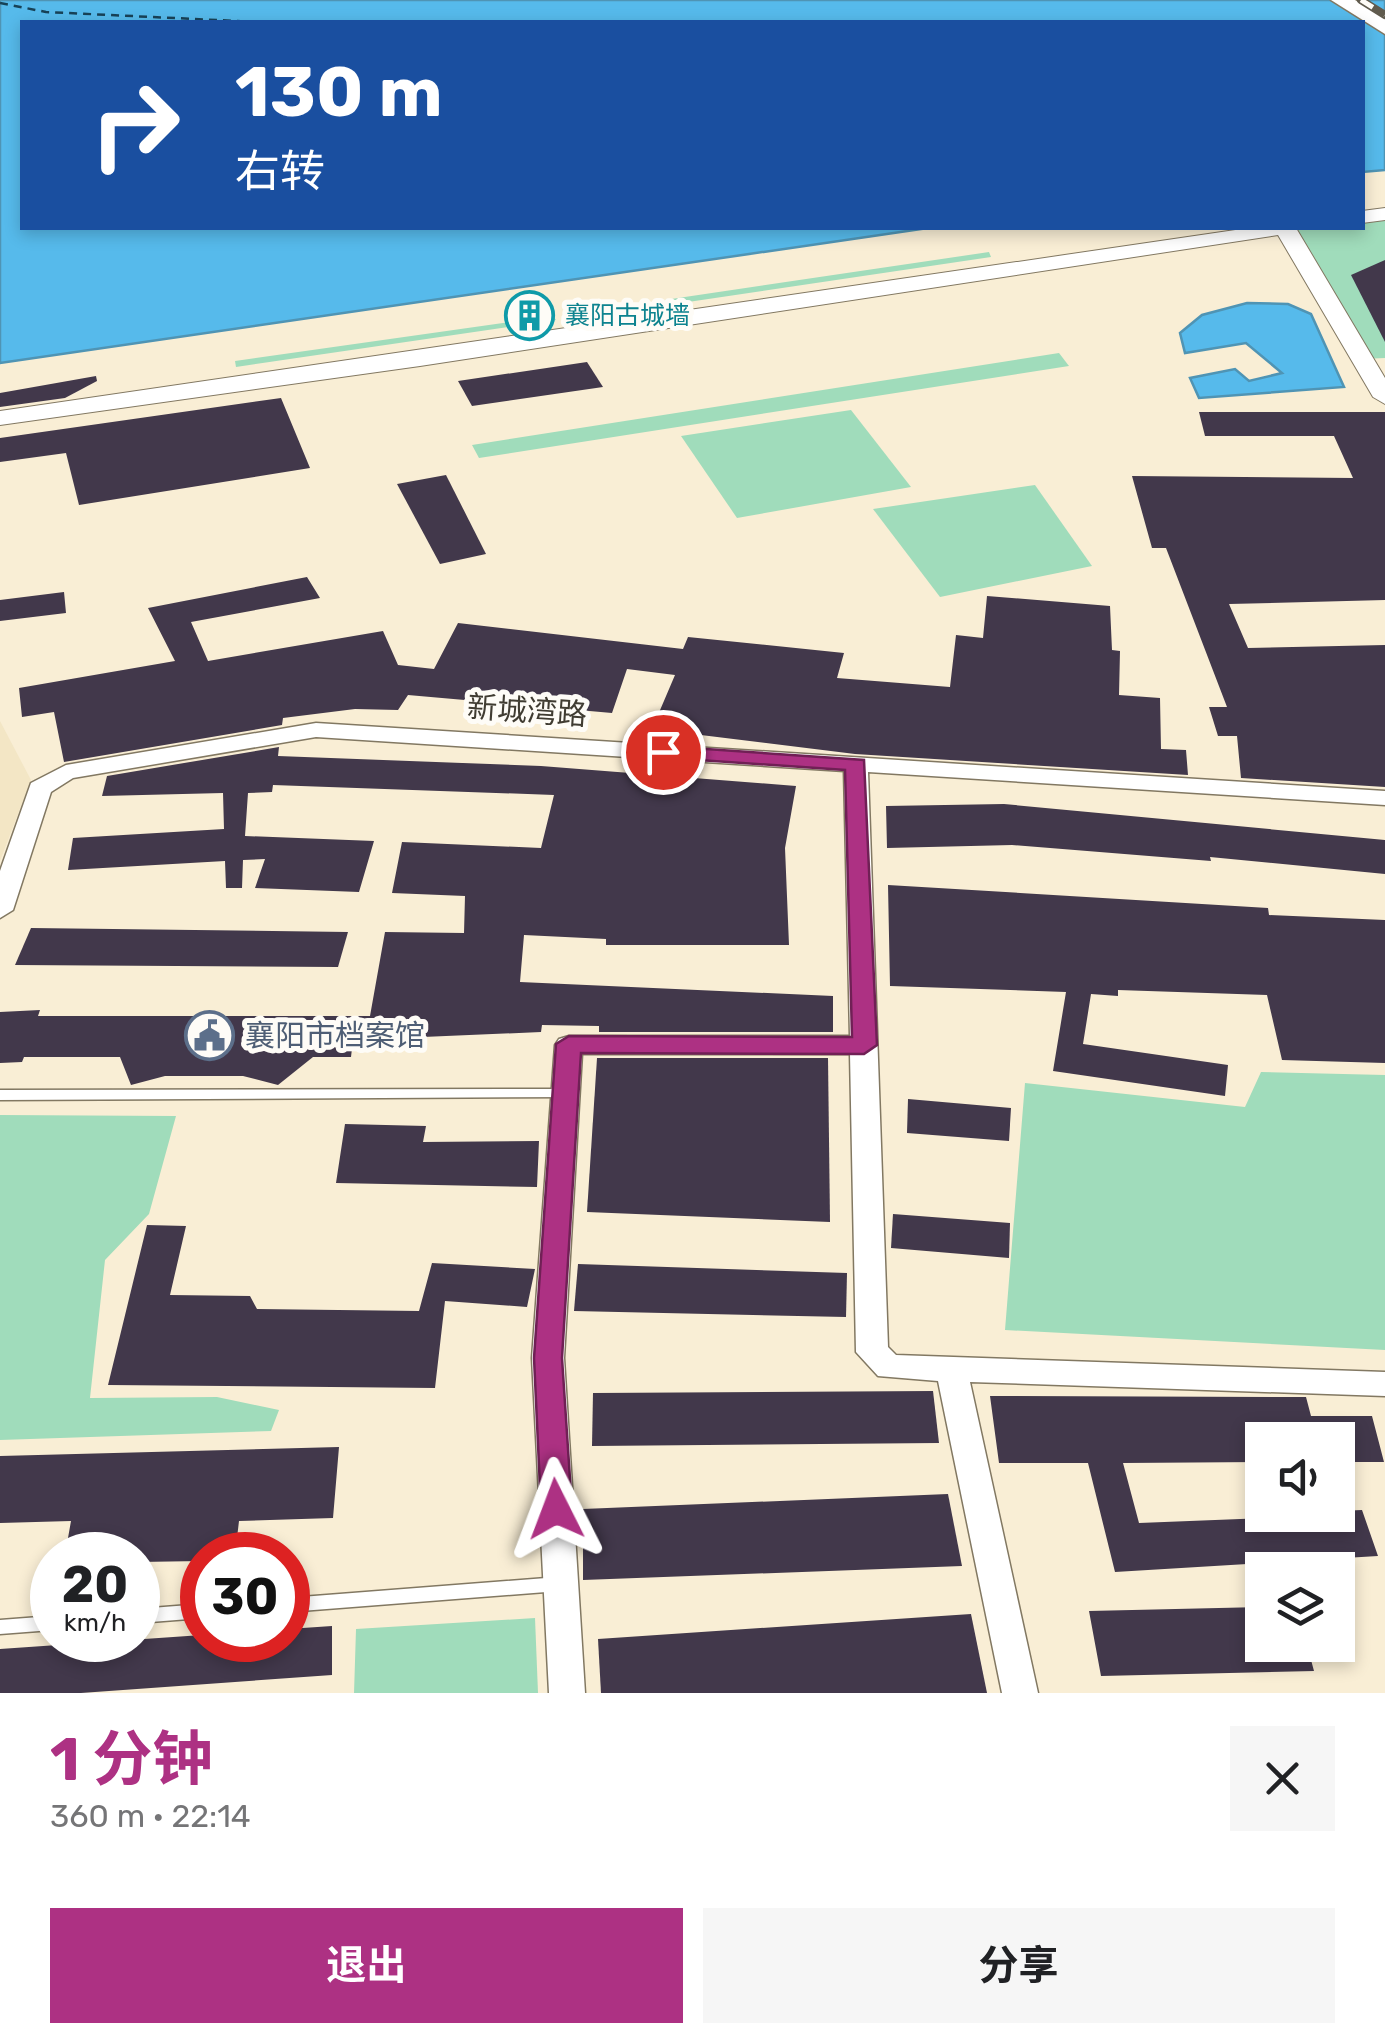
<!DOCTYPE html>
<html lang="zh">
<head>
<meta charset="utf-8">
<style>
	body { margin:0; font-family:Rubik,"Noto Sans SC",sans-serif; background:#f6f6f6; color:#202124; height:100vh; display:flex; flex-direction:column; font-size:38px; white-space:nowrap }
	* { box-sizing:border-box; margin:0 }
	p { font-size:32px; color:#757577 }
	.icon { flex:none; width:55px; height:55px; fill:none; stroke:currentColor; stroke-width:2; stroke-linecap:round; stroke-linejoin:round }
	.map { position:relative; height:1693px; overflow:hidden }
	.drawer { display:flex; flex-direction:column; background:#fff; flex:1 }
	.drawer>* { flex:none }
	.guide { position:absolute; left:20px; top:20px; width:1345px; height:210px; border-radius:0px; box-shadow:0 5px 15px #0003; background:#1a4fa0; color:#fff; overflow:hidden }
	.tools { position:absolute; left:1245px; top:1422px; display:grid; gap:20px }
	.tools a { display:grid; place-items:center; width:110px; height:110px; border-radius:0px; background:#fff; box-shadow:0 5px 15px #0003; font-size:50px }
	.speed { position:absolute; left:30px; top:1532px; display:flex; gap:20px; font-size:50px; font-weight:700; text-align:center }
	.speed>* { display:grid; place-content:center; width:130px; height:130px; border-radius:50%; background:#fff; box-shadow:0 5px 15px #0003; line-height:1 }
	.speed small { font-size:25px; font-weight:400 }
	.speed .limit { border:15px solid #d22; background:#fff; color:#111 }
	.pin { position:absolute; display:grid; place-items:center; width:85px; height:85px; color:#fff; margin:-42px; border:5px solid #fff; border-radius:50%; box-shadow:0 2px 10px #0007 }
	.me { position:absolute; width:110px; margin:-55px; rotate:357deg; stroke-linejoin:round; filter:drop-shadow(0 0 8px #0008) }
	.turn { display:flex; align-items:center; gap:35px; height:210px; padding:0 50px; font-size:45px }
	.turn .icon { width:130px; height:130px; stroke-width:2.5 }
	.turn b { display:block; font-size:70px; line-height:85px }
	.round { display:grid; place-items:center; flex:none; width:105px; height:105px; border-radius:0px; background:#f6f6f6 }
	.overview { display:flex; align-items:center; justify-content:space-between; height:170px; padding:0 50px }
	h1 { font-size:60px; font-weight:700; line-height:75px; color:#ad3183 }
	.button { display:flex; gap:20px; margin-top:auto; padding:20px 50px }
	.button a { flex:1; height:115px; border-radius:0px; background:#ad3183; color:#fff; font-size:40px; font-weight:700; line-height:115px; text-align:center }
	.button a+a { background:#f6f6f6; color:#202124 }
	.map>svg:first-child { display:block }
	.built { fill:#f3e6c5 }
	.green { fill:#a0dcbb }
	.water { fill:#56baeb; stroke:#4f94b4; stroke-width:2.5 }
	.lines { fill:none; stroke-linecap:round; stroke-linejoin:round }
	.ferry { stroke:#184257; stroke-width:2.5; stroke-dasharray:8 6; stroke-linecap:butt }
	.building { fill:#42384b }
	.service-casing { stroke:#827862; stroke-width:3 }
	.minor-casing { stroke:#827862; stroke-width:3 }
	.tertiary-casing { stroke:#827862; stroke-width:2 }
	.secondary-casing { stroke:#827862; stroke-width:3 }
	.service { fill:#fff; fill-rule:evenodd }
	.minor { fill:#fff; fill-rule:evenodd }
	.tertiary { fill:#fff; fill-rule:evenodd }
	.secondary { fill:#fff; fill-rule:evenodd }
	.rail-casing { stroke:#605b4e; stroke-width:8 }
	.rail { stroke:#fefcf7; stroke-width:5; stroke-dasharray:14; stroke-linecap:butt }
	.route { fill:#ad3183; stroke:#702055; stroke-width:2.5 }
	.labels { text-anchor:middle; stroke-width:10; stroke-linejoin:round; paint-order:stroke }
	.far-culture-label { font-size:25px; fill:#0d838f; stroke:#fefcf7; text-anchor:start }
	.street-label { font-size:30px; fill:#403c32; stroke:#fefcf7 }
	.service-label { font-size:30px; fill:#4e5e75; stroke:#fefcf7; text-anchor:start }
</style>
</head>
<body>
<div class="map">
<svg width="1385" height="1693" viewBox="0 0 1385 1693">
	<rect width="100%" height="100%" fill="#f9eed5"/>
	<path class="built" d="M 0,721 L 31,780 L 0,861 Z"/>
	<g class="green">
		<path d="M 1385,214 L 1385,358 L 1362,359 L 1284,228 L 1362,228 L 1363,217 Z"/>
		<path d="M 989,252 L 991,257 L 607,314 L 604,309 Z"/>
		<path d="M 553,316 L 556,320 L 236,367 L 235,361 Z"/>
		<path d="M 1059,353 L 1069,366 L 479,458 L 472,445 Z"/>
		<path d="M 851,410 L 911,487 L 737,518 L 681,436 Z"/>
		<path d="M 1035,485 L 1092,566 L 940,597 L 873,509 Z"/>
		<path d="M 1261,1072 L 1385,1075 L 1385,1350 L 1005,1330 L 1025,1083 L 1245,1107 Z"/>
		<path d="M 0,1115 L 176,1116 L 149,1214 L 105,1260 L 90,1398 L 217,1397 L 279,1410 L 271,1431 L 0,1440 Z"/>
		<path d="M 535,1618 L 538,1693 L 354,1693 L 356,1629 Z"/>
	</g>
	<g class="water">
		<path d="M 0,0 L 1385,0 L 1385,170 L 1363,172 L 1362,22 L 22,22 L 22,228 L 928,228 L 0,363 Z"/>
		<path d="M 1247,303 L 1288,304 L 1311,314 L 1344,387 L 1199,398 L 1190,378 L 1235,369 L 1249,381 L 1282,373 L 1246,343 L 1185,353 L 1180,333 L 1202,315 Z"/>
	</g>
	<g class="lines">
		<path class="ferry" d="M 0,3 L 46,12 L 258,22"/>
	</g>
	<g class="building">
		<path d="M 1385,260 L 1385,342 L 1351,275 Z"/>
		<path d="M 587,362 L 603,387 L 472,406 L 458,381 Z"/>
		<path d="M 96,376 L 97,381 L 65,398 L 0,407 L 0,393 Z"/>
		<path d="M 281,398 L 310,468 L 79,505 L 66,453 L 0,462 L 0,438 Z"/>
		<path d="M 1199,412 L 1385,412 L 1385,600 L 1229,604 L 1248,648 L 1385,645 L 1385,787 L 1241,778 L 1237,736 L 1218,736 L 1209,707 L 1227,707 L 1166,548 L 1152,548 L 1132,476 L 1353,478 L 1334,436 L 1205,436 Z"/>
		<path d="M 446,475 L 486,554 L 440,564 L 397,484 Z"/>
		<path d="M 307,577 L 320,598 L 191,622 L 208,661 L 383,631 L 398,665 L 434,669 L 458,623 L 683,649 L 688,637 L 844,653 L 837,678 L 950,687 L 956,635 L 983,638 L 987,596 L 1110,606 L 1112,650 L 1120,651 L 1119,695 L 1160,698 L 1161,749 L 1186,750 L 1188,775 L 855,754 L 652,729 L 675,675 L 627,669 L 612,713 L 408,695 L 398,710 L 355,709 L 283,718 L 282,725 L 64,762 L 54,712 L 22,717 L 19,688 L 175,661 L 148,608 Z"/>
		<path d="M 64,592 L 66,613 L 0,621 L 0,600 Z"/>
		<path d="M 279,747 L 278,756 L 541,766 L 796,786 L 785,848 L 789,945 L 606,945 L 606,939 L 524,935 L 520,982 L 833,996 L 833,1032 L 599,1032 L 599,1026 L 542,1025 L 541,1032 L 353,1040 L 351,1057 L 313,1057 L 278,1085 L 243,1076 L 165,1076 L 131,1085 L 120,1057 L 24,1057 L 22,1062 L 0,1063 L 0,1012 L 40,1010 L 38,1016 L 370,1016 L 385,932 L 464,933 L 465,896 L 392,893 L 402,842 L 541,848 L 554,795 L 273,785 L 272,792 L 248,793 L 245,836 L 374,841 L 359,892 L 255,888 L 265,859 L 243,860 L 242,888 L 226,888 L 225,861 L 68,870 L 73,838 L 224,829 L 223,793 L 102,796 L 107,776 Z"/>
		<path d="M 1004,804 L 1385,840 L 1385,874 L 1210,857 L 1211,861 L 1012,845 L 887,848 L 886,806 Z"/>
		<path d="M 888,885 L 1268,908 L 1269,915 L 1385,920 L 1385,1063 L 1282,1060 L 1267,995 L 1118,990 L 1118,996 L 1091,994 L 1083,1044 L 1228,1065 L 1225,1096 L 1053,1071 L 1066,992 L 890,986 Z"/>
		<path d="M 31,928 L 348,932 L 338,967 L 15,965 Z"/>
		<path d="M 597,1058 L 828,1058 L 830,1222 L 587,1212 Z"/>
		<path d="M 908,1099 L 1011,1108 L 1009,1141 L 907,1133 Z"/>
		<path d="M 345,1124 L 426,1126 L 423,1142 L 539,1141 L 537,1187 L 336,1183 Z"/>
		<path d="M 893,1214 L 1010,1223 L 1009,1258 L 891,1248 Z"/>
		<path d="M 147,1225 L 186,1226 L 170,1295 L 250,1296 L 257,1309 L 419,1311 L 432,1263 L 535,1269 L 527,1307 L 445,1301 L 435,1388 L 108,1385 Z"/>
		<path d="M 578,1264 L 847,1273 L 846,1317 L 574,1311 Z"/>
		<path d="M 933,1391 L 939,1443 L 592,1446 L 593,1393 Z"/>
		<path d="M 990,1396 L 1306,1397 L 1311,1416 L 1372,1416 L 1384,1462 L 1338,1462 L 1338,1440 L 1262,1440 L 1262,1462 L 1123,1463 L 1139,1523 L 1338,1515 L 1338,1511 L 1362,1510 L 1378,1556 L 1115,1572 L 1088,1463 L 999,1463 Z"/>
		<path d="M 339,1447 L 333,1518 L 239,1521 L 235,1555 L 202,1555 L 202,1561 L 138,1562 L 138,1555 L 65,1555 L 71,1521 L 0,1523 L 0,1456 Z"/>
		<path d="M 948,1494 L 962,1566 L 583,1580 L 583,1509 Z"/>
		<path d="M 1262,1607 L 1262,1645 L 1307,1645 L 1314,1671 L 1101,1676 L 1089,1611 Z"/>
		<path d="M 971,1614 L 987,1693 L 601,1693 L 598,1639 Z"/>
		<path d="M 332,1626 L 332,1675 L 81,1693 L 0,1693 L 0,1649 L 202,1635 L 202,1640 L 288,1640 L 288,1629 Z"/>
	</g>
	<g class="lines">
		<defs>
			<g id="service">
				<path d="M 566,1089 L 571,1091 L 573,1094 L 571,1097 L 0,1100 L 0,1090 Z"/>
				<path d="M 559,1577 L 565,1579 L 568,1584 L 565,1589 L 559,1591 L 288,1612 L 288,1598 Z"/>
				<path d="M 202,1604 L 202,1618 L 138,1623 L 138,1609 Z"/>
				<path d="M 52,1616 L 52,1630 L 0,1634 L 0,1620 Z"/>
			</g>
			<path id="minor" d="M 316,723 L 1385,791 L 1385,805 L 868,772 L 888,1347 L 896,1355 L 1385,1372 L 1385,1396 L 970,1382 L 1038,1693 L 1002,1693 L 938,1381 L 878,1376 L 856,1352 L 850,1054 L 582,1054 L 564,1358 L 585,1693 L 549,1693 L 532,1358 L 555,1045 L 559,1039 L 569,1036 L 850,1036 L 844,771 L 316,737 L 73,778 L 51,792 L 13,910 L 0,918 L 0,871 L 31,783 L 66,765 Z"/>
			<g id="tertiary">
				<path d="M 1385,208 L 1385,220 L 1362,223 L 1362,211 Z"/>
				<path d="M 1249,228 L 1296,228 L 1385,378 L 1385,404 L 1373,397 L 1278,235 L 420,366 L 0,425 L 0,411 Z"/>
			</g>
			<path id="secondary" d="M 1331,0 L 1355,0 L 1385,19 L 1385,34 Z"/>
		</defs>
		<use href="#service" class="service-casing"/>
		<use href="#minor" class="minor-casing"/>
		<use href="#tertiary" class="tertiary-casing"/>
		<use href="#secondary" class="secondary-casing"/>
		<use href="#service" class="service"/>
		<use href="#minor" class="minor"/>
		<use href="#tertiary" class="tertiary"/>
		<use href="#secondary" class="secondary"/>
		<defs>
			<path id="rail" d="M 1361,0 L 1385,15"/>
		</defs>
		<use href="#rail" class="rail-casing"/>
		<use href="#rail" class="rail"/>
	</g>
	<path class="route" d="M 663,746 L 864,760 L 877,1045 L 864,1054 L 581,1053 L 562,1358 L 572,1509 L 567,1517 L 556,1521 L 545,1517 L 541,1509 L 534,1358 L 556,1044 L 569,1036 L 852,1037 L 845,770 L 655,757 L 652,752 Z"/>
	<defs>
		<symbol id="building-ring" viewBox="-11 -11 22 22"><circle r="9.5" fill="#fefcf7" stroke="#0f9aa8" stroke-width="1.5"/><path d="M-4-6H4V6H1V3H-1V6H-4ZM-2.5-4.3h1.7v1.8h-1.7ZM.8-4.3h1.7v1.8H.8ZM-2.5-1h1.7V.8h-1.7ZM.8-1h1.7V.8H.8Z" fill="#0f9aa8"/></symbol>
		<symbol id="civic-ring" viewBox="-11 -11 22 22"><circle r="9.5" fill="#fefcf7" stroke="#5c6f8a" stroke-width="1.5"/><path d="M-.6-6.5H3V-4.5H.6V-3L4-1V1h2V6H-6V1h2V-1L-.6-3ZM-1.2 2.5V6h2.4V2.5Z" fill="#5c6f8a"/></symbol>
	</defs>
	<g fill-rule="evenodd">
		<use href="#building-ring" x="502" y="288" width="55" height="55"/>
		<use href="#civic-ring" x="182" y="1008" width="55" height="55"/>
	</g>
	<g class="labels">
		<g class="far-culture-label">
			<text x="565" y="324">襄阳古城墙</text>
		</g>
		<g class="street-label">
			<text transform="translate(527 711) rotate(4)" y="10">新城湾路</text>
		</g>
		<g class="service-label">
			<text x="245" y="1046">襄阳市档案馆</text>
		</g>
	</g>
</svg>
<div class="tools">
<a><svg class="icon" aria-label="sound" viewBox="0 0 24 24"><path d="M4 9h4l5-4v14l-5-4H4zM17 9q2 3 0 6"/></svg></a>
<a><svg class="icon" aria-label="layers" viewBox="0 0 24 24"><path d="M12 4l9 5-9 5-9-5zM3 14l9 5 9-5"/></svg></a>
</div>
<div class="speed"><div>20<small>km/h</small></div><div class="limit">30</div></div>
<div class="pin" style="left:663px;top:752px;background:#d93025"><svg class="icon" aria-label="arrive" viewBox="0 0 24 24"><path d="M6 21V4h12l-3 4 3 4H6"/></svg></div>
<svg class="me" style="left:556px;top:1509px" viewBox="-20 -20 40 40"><path d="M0-17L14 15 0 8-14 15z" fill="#ad3183" stroke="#fff" stroke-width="4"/></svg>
<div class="guide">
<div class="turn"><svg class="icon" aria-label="right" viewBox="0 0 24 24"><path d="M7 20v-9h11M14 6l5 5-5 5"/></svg><div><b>130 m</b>右转</div></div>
</div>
</div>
<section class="drawer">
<div class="overview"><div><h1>1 分钟</h1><p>360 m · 22:14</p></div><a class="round"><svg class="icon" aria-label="close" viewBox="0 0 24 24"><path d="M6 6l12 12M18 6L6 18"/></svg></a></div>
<div class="button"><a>退出</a><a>分享</a></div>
</section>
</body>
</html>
